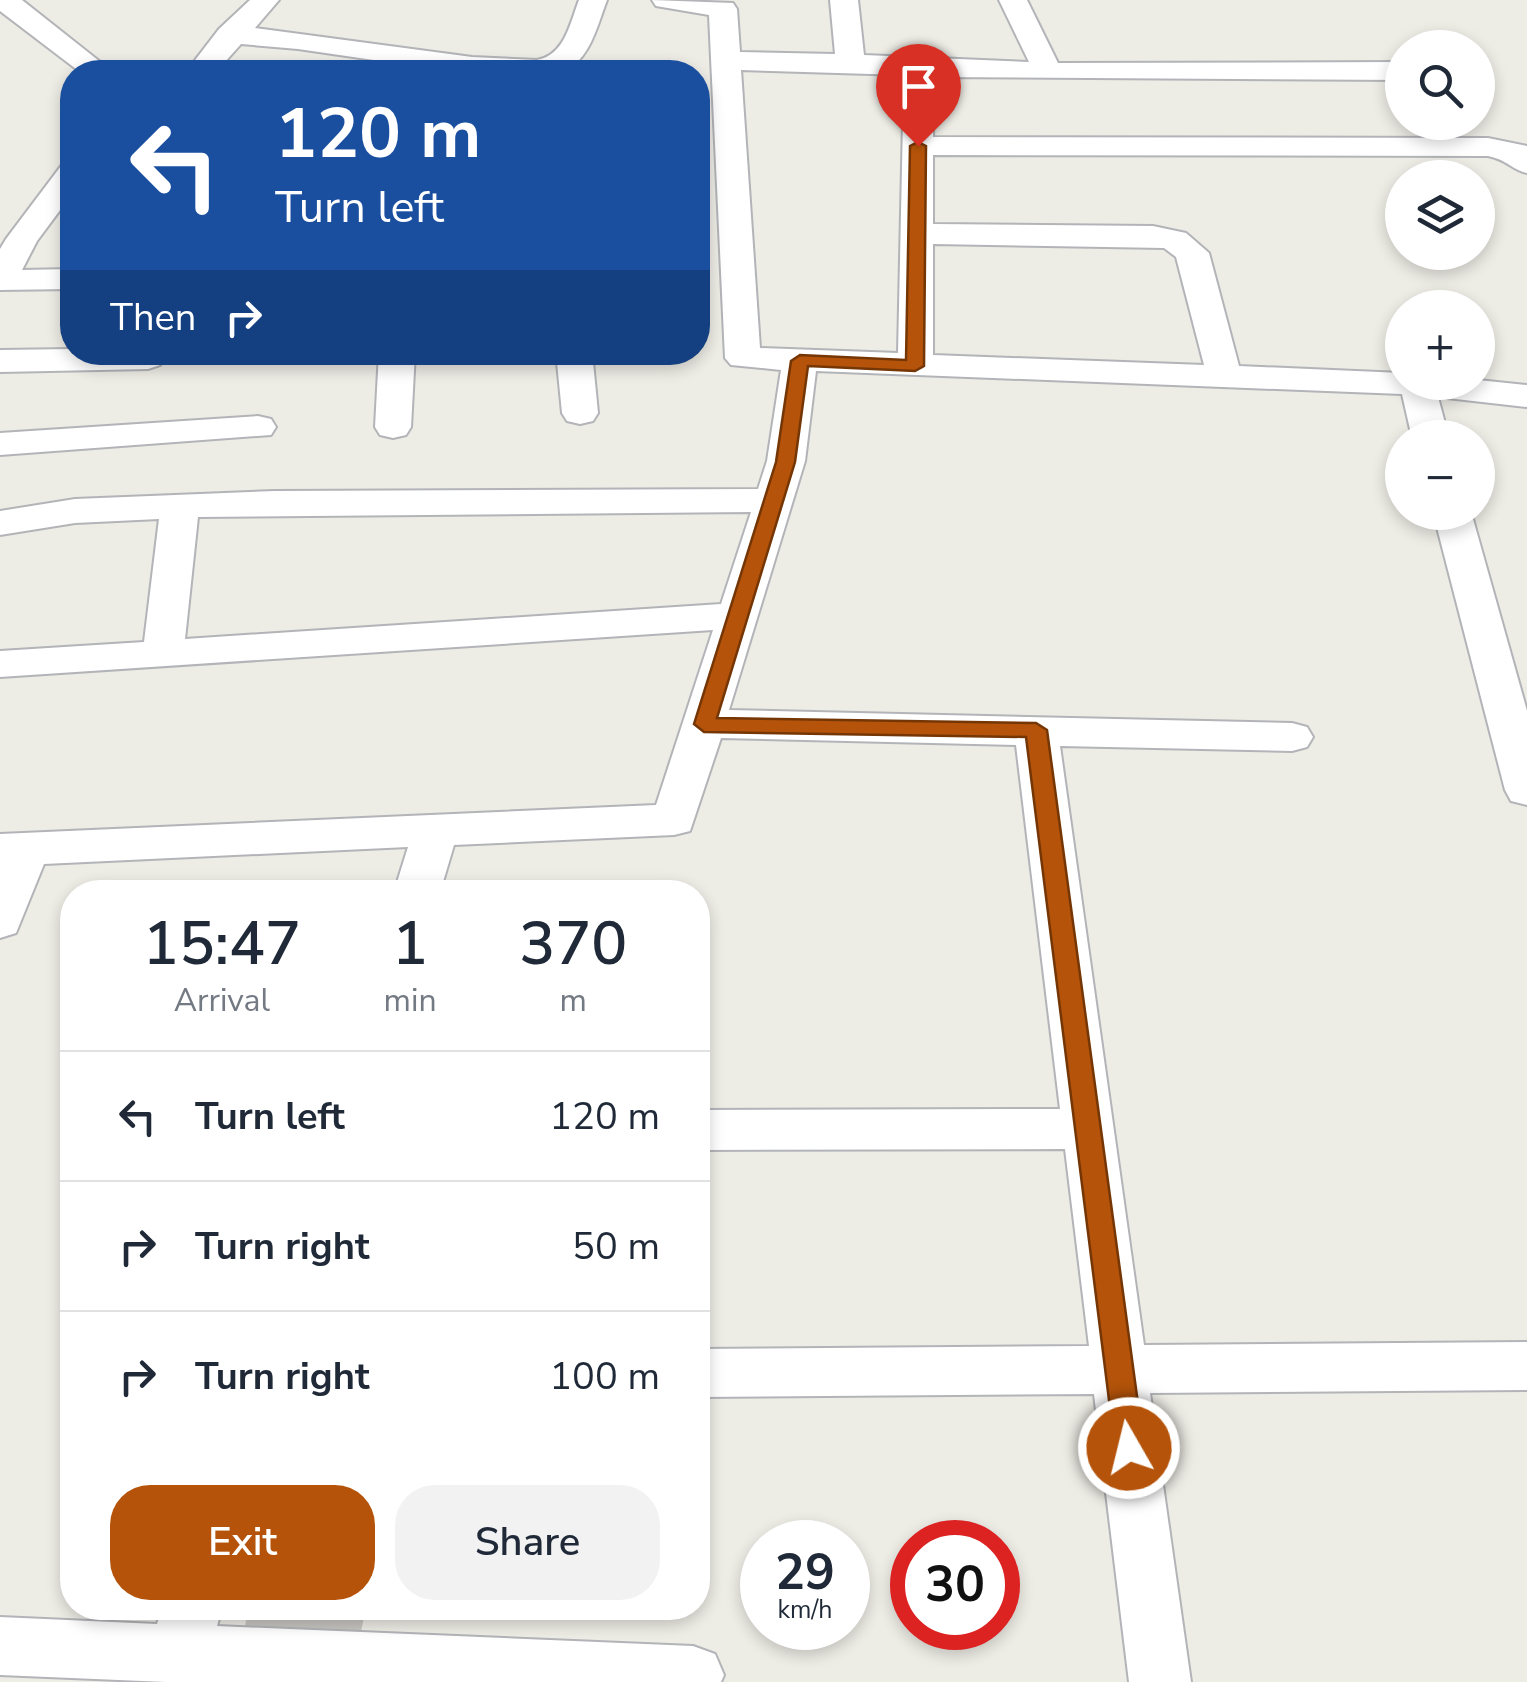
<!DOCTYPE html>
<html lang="en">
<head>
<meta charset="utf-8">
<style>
	body { margin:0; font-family:"Nunito Sans",sans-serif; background:#f2f2f3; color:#1f2937; height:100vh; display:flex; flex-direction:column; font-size:38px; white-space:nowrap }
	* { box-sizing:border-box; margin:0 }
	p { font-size:32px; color:#747a83 }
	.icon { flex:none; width:55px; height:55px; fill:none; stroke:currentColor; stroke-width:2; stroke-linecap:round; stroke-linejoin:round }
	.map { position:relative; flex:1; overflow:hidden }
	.panel { position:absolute; left:60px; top:880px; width:650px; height:740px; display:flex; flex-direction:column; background:#fff; border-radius:40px; box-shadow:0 5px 15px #0003 }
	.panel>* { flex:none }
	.guide { position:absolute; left:60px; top:60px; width:650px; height:305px; border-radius:40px; box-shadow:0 5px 15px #0003; background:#1a4fa0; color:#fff; overflow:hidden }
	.fabs { position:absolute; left:1385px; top:30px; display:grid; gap:20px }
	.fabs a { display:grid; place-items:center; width:110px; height:110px; border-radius:50%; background:#fff; box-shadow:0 5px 15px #0003; font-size:50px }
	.speed { position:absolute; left:740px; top:1520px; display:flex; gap:20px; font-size:50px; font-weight:700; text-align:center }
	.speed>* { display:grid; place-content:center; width:130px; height:130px; border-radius:50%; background:#fff; box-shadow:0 5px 15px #0003; line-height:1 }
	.speed small { font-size:25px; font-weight:400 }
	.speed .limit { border:15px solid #d22; background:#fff; color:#111 }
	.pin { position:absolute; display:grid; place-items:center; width:85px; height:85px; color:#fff; margin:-102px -42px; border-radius:50% 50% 50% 0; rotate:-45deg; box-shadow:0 0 10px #0007 }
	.pin .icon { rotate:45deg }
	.me { position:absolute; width:110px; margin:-55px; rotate:352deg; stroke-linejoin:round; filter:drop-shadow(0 0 8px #0008) }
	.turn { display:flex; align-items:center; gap:35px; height:210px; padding:0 50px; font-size:45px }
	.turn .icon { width:130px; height:130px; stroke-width:2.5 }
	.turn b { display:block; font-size:70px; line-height:85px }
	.then { display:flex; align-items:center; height:95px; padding:0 50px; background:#0003; gap:20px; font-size:38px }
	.eta { display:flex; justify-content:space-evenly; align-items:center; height:170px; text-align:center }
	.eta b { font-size:60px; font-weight:600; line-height:70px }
	.cta { display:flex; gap:20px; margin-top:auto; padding:20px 50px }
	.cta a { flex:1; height:115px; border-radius:40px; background:#b45309; color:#fff; font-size:40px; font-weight:600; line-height:115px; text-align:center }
	.cta a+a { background:#f2f2f3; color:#1f2937 }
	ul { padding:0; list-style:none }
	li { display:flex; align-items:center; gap:30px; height:130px; padding:0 50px; border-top:2px solid #e0e1e3 }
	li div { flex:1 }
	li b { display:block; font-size:38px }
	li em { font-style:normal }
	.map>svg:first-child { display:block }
	.building { fill:#c8c6c1 }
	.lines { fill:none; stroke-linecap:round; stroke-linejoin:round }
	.minor-casing { stroke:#b2b4b8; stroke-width:4 }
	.minor { fill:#fff; fill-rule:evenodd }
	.route { fill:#b45309; stroke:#753606; stroke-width:2.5 }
</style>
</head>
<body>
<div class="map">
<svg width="1527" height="1682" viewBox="0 0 1527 1682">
	<rect width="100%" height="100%" fill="#edece5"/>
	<path class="building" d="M 248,1608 L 366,1608 L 360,1636 L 244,1633 Z"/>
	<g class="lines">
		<defs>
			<g id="minor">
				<path d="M 0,0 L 22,0 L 113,72 L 80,72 L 0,11 Z"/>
				<path d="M 250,0 L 279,0 L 255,28 L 472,57 L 537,60 C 565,55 570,23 579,0 L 607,0 C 597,26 590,61 562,72 L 456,72 L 298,49 L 241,44 L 216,72 L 186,72 L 219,29 Z"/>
				<path d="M 652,0 L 733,3 L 737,9 L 740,52 L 835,54 L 830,0 L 858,0 L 864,55 L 1029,62 L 999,0 L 1027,0 L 1058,63 L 1402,62 L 1402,80 L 934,77 L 933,137 L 1488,138 L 1527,146 L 1527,173 C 1510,169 1510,161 1488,156 L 933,155 L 933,224 L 1153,226 L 1186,233 L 1209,253 L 1239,366 L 1402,373 L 1402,382 L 1478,380 L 1527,385 L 1527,407 L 1438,397 L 1449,438 L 1412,438 L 1402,394 L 816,371 L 805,461 L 729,710 L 1292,723 L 1307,727 L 1313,737 L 1307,747 L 1292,751 L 1060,746 L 1144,1345 L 1527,1342 L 1527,1390 L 1150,1393 L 1191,1682 L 1129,1682 L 1094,1394 L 698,1397 L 698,1349 L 1089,1346 L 1065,1149 L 698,1150 L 698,1110 L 1060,1109 L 1016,745 L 721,738 L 690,831 L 674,835 L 454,845 L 440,892 L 394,892 L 408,847 L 44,864 L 16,933 L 0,938 L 0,834 L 656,805 L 713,630 L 0,677 L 0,651 L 144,642 L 159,519 L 75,523 L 0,535 L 0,511 L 75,499 L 275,491 L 758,489 L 767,461 L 781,370 L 731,365 L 725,358 L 709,15 L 656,6 ZM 741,70 L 904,75 L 898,353 L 760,348 ZM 933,244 L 1164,248 L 1176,257 L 1204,365 L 933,355 ZM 751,512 L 721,604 L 185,639 L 198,517 Z"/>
				<path d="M 72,164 L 72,194 L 37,241 L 22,270 L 72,269 L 72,289 L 0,290 L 0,249 L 6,239 L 61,166 Z"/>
				<path d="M 72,349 L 72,352 L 162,352 L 166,358 L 160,365 L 148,369 L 0,372 L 0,350 Z"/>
				<path d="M 379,352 L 415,352 L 411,427 L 406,435 L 393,438 L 380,435 L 375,427 Z"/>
				<path d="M 556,352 L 592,352 L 598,413 L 593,421 L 580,424 L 567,421 L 562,413 Z"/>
				<path d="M 258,416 L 271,419 L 276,427 L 271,435 L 0,455 L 0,433 Z"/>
				<path d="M 1433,512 L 1471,512 L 1527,711 L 1527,805 L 1511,801 L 1505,790 Z"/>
				<path d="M 162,1608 L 222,1608 L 217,1626 L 693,1646 L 715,1654 L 724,1675 L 721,1682 L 166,1682 L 0,1675 L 0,1617 L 157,1624 Z"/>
			</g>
		</defs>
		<use href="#minor" class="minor-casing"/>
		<use href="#minor" class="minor"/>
	</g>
	<path class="route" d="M 918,142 L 926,146 L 924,366 L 915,371 L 808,366 L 795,462 L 717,718 L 1036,723 L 1047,730 L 1144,1448 L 1139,1457 L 1129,1460 L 1119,1457 L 1115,1448 L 1026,737 L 704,732 L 694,724 L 776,462 L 791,361 L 800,355 L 906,360 L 910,146 Z"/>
</svg>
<div class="fabs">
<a><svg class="icon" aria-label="search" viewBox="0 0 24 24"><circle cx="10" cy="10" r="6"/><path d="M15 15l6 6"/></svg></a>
<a><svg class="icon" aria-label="layers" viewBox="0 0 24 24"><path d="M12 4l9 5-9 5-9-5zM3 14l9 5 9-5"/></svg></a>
<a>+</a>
<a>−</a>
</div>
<div class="speed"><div>29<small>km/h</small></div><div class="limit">30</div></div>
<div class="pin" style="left:918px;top:146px;background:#d93025"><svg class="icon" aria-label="arrive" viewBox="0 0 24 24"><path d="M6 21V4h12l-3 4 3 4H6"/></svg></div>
<svg class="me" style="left:1129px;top:1448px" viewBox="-20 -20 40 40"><circle r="17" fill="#b45309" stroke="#fff" stroke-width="3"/><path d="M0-11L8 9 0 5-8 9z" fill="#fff"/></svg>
<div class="guide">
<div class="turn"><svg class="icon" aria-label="left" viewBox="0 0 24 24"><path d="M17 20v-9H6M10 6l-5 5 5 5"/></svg><div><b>120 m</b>Turn left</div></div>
<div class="then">Then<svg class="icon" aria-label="right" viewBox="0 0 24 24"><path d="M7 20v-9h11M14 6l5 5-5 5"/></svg></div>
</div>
<section class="panel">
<div class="eta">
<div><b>15:47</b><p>Arrival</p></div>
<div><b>1</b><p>min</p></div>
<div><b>370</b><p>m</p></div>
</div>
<ul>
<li><svg class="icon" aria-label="left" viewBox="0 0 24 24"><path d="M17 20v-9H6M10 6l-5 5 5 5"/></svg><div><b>Turn left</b></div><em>120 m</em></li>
<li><svg class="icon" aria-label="right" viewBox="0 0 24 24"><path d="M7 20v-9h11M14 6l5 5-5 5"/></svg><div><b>Turn right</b></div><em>50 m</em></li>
<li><svg class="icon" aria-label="right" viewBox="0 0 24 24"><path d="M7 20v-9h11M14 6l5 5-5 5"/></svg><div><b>Turn right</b></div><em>100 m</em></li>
</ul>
<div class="cta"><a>Exit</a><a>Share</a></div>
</section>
</div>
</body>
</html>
